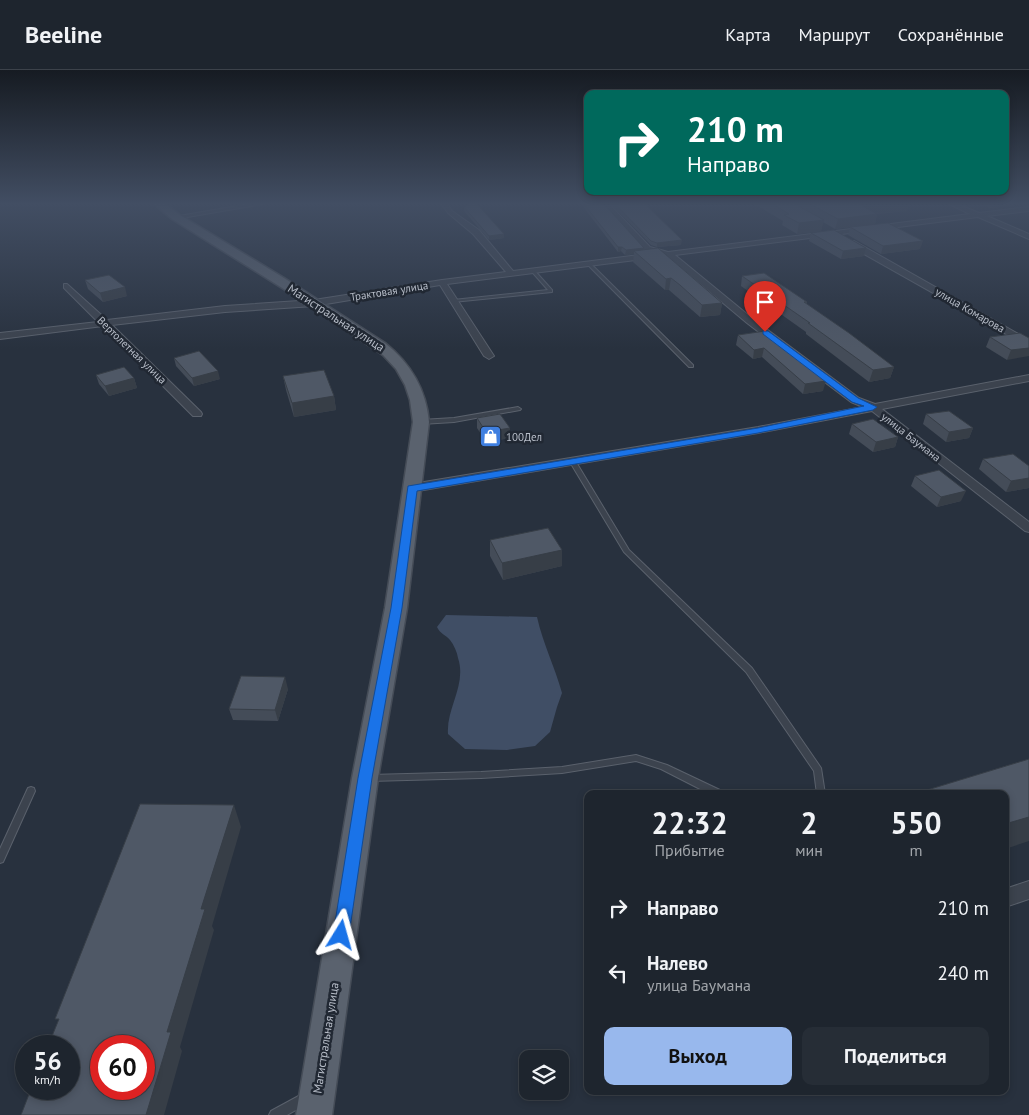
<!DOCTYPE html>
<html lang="ru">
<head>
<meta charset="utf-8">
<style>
	body { margin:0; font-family:"PT Sans",sans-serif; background:#262d36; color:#f1f3f6; height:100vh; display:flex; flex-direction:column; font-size:19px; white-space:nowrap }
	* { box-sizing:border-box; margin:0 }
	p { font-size:16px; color:#a1a5aa }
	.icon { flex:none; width:28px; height:28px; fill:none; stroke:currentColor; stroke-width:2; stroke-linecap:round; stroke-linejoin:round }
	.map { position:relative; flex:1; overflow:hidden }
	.sheet { position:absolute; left:584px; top:720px; width:425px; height:305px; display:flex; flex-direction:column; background:#1e252e; border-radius:10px; box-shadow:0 2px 8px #0003,0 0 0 1px #3c424a }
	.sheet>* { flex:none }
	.guide { position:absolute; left:584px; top:20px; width:425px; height:105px; border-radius:10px; box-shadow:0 2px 8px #0003,0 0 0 1px #3c424a; background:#00695c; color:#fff; overflow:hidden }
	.fabs { position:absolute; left:519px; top:980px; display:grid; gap:10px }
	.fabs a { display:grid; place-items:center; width:50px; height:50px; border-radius:10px; background:#1e252e; box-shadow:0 2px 8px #0003,0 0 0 1px #3c424a; font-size:25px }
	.speed { position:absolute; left:15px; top:965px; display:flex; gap:10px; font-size:25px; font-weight:700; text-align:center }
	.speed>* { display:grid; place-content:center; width:65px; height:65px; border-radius:50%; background:#1e252e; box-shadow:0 2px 8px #0003,0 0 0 1px #3c424a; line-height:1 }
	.speed small { font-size:12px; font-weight:400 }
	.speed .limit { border:8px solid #d22; background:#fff; color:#111 }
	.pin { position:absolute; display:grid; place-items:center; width:42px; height:42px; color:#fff; margin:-51px -21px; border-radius:50% 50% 50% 0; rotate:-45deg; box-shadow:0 0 5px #0007 }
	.pin .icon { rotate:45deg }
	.me { position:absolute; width:55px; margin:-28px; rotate:8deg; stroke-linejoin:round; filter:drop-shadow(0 0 4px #0008) }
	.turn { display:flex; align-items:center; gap:18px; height:105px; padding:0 20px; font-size:22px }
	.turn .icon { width:65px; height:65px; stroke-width:2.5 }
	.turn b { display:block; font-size:35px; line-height:42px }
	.eta { display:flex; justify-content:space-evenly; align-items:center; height:85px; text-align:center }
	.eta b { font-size:30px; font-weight:700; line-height:35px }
	.action { display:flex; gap:10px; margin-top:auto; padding:10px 20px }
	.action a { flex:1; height:58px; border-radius:10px; background:#98b8ed; color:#111; font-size:20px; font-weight:700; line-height:58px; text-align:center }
	.action a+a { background:#262d36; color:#f1f3f6 }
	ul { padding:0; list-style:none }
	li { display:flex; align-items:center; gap:15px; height:65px; padding:0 20px }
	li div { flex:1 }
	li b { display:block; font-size:19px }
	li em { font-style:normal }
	header { display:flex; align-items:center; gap:30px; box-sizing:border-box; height:70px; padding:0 25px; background:#1e252e; border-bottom:1px solid #3c424a }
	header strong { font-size:24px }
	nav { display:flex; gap:28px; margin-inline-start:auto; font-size:18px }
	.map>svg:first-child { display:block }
	.water { fill:#404e65 }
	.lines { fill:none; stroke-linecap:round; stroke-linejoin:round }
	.service-casing { stroke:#5a616c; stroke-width:2 }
	.minor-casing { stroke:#5a616c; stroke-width:2 }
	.primary-casing { stroke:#454c57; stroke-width:3 }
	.service { fill:#3c434e; fill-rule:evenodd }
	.minor { fill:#3c434e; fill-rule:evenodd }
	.primary { fill:#5a626e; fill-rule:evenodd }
	.wall { fill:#444c58 }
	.shaded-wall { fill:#373e47 }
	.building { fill:#4f5866; stroke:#373e47; fill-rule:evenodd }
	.route { fill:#1a73e8; stroke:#114b97 }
	.labels { text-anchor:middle; stroke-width:5; stroke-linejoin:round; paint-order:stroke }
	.far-street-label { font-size:11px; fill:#b8bec9; stroke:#212833 }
	.far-poi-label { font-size:11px; fill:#b8bec9; stroke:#212833; text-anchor:start }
	.street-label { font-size:12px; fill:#b8bec9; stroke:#212833 }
</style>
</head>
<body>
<header>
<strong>Beeline</strong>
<nav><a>Карта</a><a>Маршрут</a><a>Сохранённые</a></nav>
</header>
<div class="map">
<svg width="1029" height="1045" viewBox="0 0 1029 1045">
	<rect width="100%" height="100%" fill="#28313e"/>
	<path class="water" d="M 446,545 L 537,547 C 543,574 555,597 562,623 L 557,637 L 550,662 L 535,676 L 507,680 L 465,679 L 448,664 C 446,638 467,615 458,588 C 457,582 454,575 450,570 C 446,565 440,564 437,557 Z"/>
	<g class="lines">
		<defs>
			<g id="service">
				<path d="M 589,194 L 591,194 L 693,295 L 693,297 L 689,297 L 589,196 Z"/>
				<path d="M 533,201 L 535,201 L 552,220 L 552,222 L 453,232 L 451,231 L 453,230 L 548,220 L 533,203 Z"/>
				<path d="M 518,337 L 521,339 L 520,340 L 454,352 L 421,354 L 418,352 L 421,350 L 454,348 Z"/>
				<path d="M 573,390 L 576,392 L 629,480 L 752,598 L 821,698 L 825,724 L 817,724 L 814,701 L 746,602 L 624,482 L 570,392 Z"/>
				<path d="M 636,685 L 667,695 L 722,721 L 723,724 L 710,724 L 661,699 L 636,691 L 562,703 L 481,708 L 370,711 L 367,710 L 366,708 L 367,706 L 370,705 L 481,702 L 562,697 Z"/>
				<path d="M 31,717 L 34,718 L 35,721 L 3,792 L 0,793 L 0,779 L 28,718 Z"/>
				<path d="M 306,1022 L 310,1024 L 312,1028 L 310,1032 L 287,1045 L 269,1045 L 271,1041 Z"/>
			</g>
			<g id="minor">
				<path d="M 255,133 L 269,133 L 176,149 L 173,147 Z"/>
				<path d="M 441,133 L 447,133 L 452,141 L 479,160 L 513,201 L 655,183 L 644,181 L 602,133 L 608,133 L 650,177 L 668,182 L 970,144 L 947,133 L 955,133 L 979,143 L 1029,137 L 1029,141 L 987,146 L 1029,164 L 1029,169 L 978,147 L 675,185 L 753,249 L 859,328 L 875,334 L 1029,305 L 1029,311 L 882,339 L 1029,452 L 1029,462 L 1025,461 L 872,341 L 758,363 L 412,422 L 408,421 L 406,418 L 412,414 L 758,357 L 863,337 L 851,332 L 747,253 L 667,186 L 447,214 L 494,286 L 489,289 L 484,286 L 440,215 L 314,236 L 225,242 L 112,255 L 201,342 L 202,344 L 201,346 L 193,346 L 103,256 L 0,269 L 0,263 L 98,252 L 64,218 L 64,214 L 67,214 L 107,250 L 225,236 L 314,230 L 442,210 L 506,202 L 473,164 L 448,143 Z"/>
				<path d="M 848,171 L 854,171 L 1029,270 L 1029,277 L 848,175 Z"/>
				<path d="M 1029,811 L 1029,829 L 1005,837 L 1005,819 Z"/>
			</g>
			<path id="primary" d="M 153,133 L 164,133 L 180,145 L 284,208 L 385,273 C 411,294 426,319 429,352 L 407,538 L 378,708 L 332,1045 L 296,1045 L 352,708 L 385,538 L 413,352 L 410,330 L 405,315 L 396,299 L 383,285 L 295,226 L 172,149 Z"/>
		</defs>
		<use href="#service" class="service-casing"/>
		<use href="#minor" class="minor-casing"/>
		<use href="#primary" class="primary-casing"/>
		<use href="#service" class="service"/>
		<use href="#minor" class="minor"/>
		<use href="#primary" class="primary"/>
	</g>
	<g class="wall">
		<path d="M 581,133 L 603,133 L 644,178 L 644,180 L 722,233 L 720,245 L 700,247 L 669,220 L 665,220 L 633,192 L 634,184 L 625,185 L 621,181 L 618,182 L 581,134 Z"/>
		<path d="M 610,133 L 644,133 L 681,175 L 657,177 L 651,175 Z"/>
		<path d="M 753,133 L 909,133 L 907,141 L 877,144 L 875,154 L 835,159 L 823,152 L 821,161 L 797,164 L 782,155 L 783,151 Z"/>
		<path d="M 978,133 L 1029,133 L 990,138 Z"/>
		<path d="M 464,137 L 504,168 L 489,170 L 464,141 Z"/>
		<path d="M 850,157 L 920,179 L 881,184 L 848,165 Z"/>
		<path d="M 811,163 L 866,178 L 864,186 L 841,189 L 809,171 Z"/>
		<path d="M 742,206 L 807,232 L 807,234 L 894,297 L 890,308 L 869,312 L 806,264 L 806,262 L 741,216 Z"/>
		<path d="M 85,210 L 127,226 L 103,232 L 88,219 Z"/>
		<path d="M 765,261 L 823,321 L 803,324 L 762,287 L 753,289 L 736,275 L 738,265 Z"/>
		<path d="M 990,267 L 1029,268 L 1007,290 L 986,277 Z"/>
		<path d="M 174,288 L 220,309 L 194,316 L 176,296 Z"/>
		<path d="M 96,305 L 134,308 L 137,318 L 109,326 L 99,314 Z"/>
		<path d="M 283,306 L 334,326 L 336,340 L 294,347 L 286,320 Z"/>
		<path d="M 926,344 L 973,358 L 969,368 L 946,372 L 923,354 Z"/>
		<path d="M 477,348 L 510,358 L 510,368 L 486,372 L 477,358 Z"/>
		<path d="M 852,354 L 898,367 L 895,377 L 873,382 L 849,364 Z"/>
		<path d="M 983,389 L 1029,396 L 1029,418 L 1006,422 L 979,399 Z"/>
		<path d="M 915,406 L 961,431 L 937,437 L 911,416 Z"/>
		<path d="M 490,470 L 562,496 L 503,510 L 490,486 Z"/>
		<path d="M 288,619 L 278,651 L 233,650 L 229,639 Z"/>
	</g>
	<g class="shaded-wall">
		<path d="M 888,133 L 909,133 L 907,141 L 859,145 L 861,135 Z"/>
		<path d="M 991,133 L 1029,133 L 990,138 Z"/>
		<path d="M 877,144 L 875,154 L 835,159 L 838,149 Z"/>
		<path d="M 824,150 L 821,161 L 797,164 L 799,153 Z"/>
		<path d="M 504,164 L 504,168 L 489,170 L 489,166 Z"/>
		<path d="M 682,170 L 681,175 L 657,177 L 657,173 Z"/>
		<path d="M 923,171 L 920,179 L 881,184 L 883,176 Z"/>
		<path d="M 618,177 L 622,177 L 621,181 L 618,182 Z"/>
		<path d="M 644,178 L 643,183 L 634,181 L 634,184 L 625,185 L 626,180 Z"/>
		<path d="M 866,178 L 864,186 L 841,189 L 843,181 Z"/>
		<path d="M 671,208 L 669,220 L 665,220 L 666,209 Z"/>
		<path d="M 125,217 L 127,226 L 103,232 L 100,223 Z"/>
		<path d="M 722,233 L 720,245 L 700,247 L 702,235 Z"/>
		<path d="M 764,278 L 762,287 L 753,289 L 754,280 Z"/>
		<path d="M 1029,278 L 1029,286 L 1007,290 L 1011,280 Z"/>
		<path d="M 894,297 L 890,308 L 869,312 L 873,300 Z"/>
		<path d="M 218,301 L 220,309 L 194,316 L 192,308 Z"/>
		<path d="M 134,308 L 137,318 L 109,326 L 105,316 Z"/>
		<path d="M 826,311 L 823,321 L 803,324 L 805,314 Z"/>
		<path d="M 334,326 L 336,340 L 294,347 L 292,333 Z"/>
		<path d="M 510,358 L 510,368 L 486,372 L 486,362 Z"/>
		<path d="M 973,358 L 969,368 L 946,372 L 949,362 Z"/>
		<path d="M 898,367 L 895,377 L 873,382 L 876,372 Z"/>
		<path d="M 1029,408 L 1029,418 L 1006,422 L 1011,411 Z"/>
		<path d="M 966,421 L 961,431 L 937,437 L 941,427 Z"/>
		<path d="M 562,480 L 562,496 L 503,510 L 502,493 Z"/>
		<path d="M 285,607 L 288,619 L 278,651 L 275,640 Z"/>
		<path d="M 234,735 L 241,757 L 212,856 L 214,860 L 180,977 L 182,981 L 164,1045 L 146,1045 L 167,962 L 201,839 Z"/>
		<path d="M 1029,747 L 1029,771 L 1005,779 L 1005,754 Z"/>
	</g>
	<g class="building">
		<path d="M 470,133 L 476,133 L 504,164 L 489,166 L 464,137 Z"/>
		<path d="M 583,133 L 603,133 L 644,178 L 626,180 L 622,177 L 618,177 Z"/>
		<path d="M 614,133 L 644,133 L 682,170 L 657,173 L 651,171 Z"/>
		<path d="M 771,133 L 793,133 L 824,150 L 799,153 L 784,145 L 789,144 Z"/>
		<path d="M 808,133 L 888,133 L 861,135 L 877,144 L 838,149 Z"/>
		<path d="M 888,153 L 923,171 L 883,176 L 850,157 Z"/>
		<path d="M 834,160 L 866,178 L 843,181 L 811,163 Z"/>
		<path d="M 658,178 L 722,233 L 702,235 L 680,215 L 671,208 L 666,209 L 634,181 Z"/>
		<path d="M 764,203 L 807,232 L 804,232 L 849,263 L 894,297 L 873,300 L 808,253 L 810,253 L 742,206 Z"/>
		<path d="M 109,205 L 125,217 L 100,223 L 85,210 Z"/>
		<path d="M 765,261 L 826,311 L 805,314 L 764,278 L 754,280 L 738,265 Z"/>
		<path d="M 1020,263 L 1029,268 L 1029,278 L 1011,280 L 990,267 Z"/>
		<path d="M 199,281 L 218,301 L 192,308 L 174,288 Z"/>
		<path d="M 124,297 L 134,308 L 105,316 L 96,305 Z"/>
		<path d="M 324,300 L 334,326 L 292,333 L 283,306 Z"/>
		<path d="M 949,341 L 973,358 L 949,362 L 926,344 Z"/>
		<path d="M 500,344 L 510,358 L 486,362 L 477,348 Z"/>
		<path d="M 873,349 L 898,367 L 876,372 L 852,354 Z"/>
		<path d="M 1013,384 L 1029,396 L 1029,408 L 1011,411 L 983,389 Z"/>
		<path d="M 939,400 L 966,421 L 941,427 L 915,406 Z"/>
		<path d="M 548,458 L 562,480 L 502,493 L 490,470 Z"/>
		<path d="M 241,606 L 285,607 L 275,640 L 229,639 Z"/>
		<path d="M 1029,689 L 1029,747 L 1005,754 L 1005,724 L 914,724 Z"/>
		<path d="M 140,734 L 234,735 L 201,839 L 205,839 L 167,962 L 171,962 L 146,1045 L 21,1045 L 31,1019 L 69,1019 L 69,976 L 48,976 L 59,949 L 55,949 ZM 101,976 L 144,976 L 144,1019 L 101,1019 Z"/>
	</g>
	<linearGradient id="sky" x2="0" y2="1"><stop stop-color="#161b22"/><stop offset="0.48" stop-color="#424e63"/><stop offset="1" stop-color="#424e63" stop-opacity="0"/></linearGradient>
	<rect width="1029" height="279" fill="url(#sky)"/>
	<path class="route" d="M 763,261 L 768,261 L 858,328 L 877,337 L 873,340 L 758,363 L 417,421 L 402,538 L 372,708 L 349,865 L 347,871 L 341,873 L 335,871 L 333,865 L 358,708 L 391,538 L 408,416 L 758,358 L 864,336 L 852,332 L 763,264 Z"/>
	<defs>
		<symbol id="shop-square" viewBox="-11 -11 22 22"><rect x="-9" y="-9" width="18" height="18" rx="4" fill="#3f7fe0" stroke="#212833"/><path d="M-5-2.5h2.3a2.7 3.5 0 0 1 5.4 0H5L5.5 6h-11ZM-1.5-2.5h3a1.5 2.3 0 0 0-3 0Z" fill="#fff"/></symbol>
	</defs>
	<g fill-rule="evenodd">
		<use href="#shop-square" x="478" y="354" width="25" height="25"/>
	</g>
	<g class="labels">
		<g class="far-street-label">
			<text transform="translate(389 221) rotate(-9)" y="4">Трактовая улица</text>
			<text transform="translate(970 240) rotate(30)" y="4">улица Комарова</text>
			<text transform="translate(132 280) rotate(44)" y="4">Вертолетная улица</text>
			<text transform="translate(911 367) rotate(38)" y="4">улица Баумана</text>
		</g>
		<g class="far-poi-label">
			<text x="506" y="371">100Дел</text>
		</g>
		<g class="street-label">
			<text transform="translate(336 248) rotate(33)" y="4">Магистральная улица</text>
			<text transform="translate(326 968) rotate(-81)" y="4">Магистральная улица</text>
		</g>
	</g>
</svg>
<div class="fabs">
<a><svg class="icon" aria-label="layers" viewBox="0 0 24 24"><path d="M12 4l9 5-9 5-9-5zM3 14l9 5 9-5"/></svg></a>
</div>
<div class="speed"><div>56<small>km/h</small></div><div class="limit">60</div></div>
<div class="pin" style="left:765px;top:262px;background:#d93025"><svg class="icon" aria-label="arrive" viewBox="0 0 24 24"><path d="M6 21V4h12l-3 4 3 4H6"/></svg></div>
<svg class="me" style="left:341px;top:865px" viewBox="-20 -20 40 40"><path d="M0-17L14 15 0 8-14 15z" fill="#1a73e8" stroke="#fff" stroke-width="4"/></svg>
<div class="guide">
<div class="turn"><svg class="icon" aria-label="right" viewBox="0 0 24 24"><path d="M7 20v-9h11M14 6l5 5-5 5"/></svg><div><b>210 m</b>Направо</div></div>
</div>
<section class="sheet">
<div class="eta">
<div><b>22:32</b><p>Прибытие</p></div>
<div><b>2</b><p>мин</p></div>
<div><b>550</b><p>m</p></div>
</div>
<ul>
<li><svg class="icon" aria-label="right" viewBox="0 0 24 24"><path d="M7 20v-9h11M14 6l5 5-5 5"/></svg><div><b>Направо</b></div><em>210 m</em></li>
<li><svg class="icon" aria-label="left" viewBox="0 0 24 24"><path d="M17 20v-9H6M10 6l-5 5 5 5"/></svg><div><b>Налево</b><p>улица Баумана</p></div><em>240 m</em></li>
</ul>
<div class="action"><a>Выход</a><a>Поделиться</a></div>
</section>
</div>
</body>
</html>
